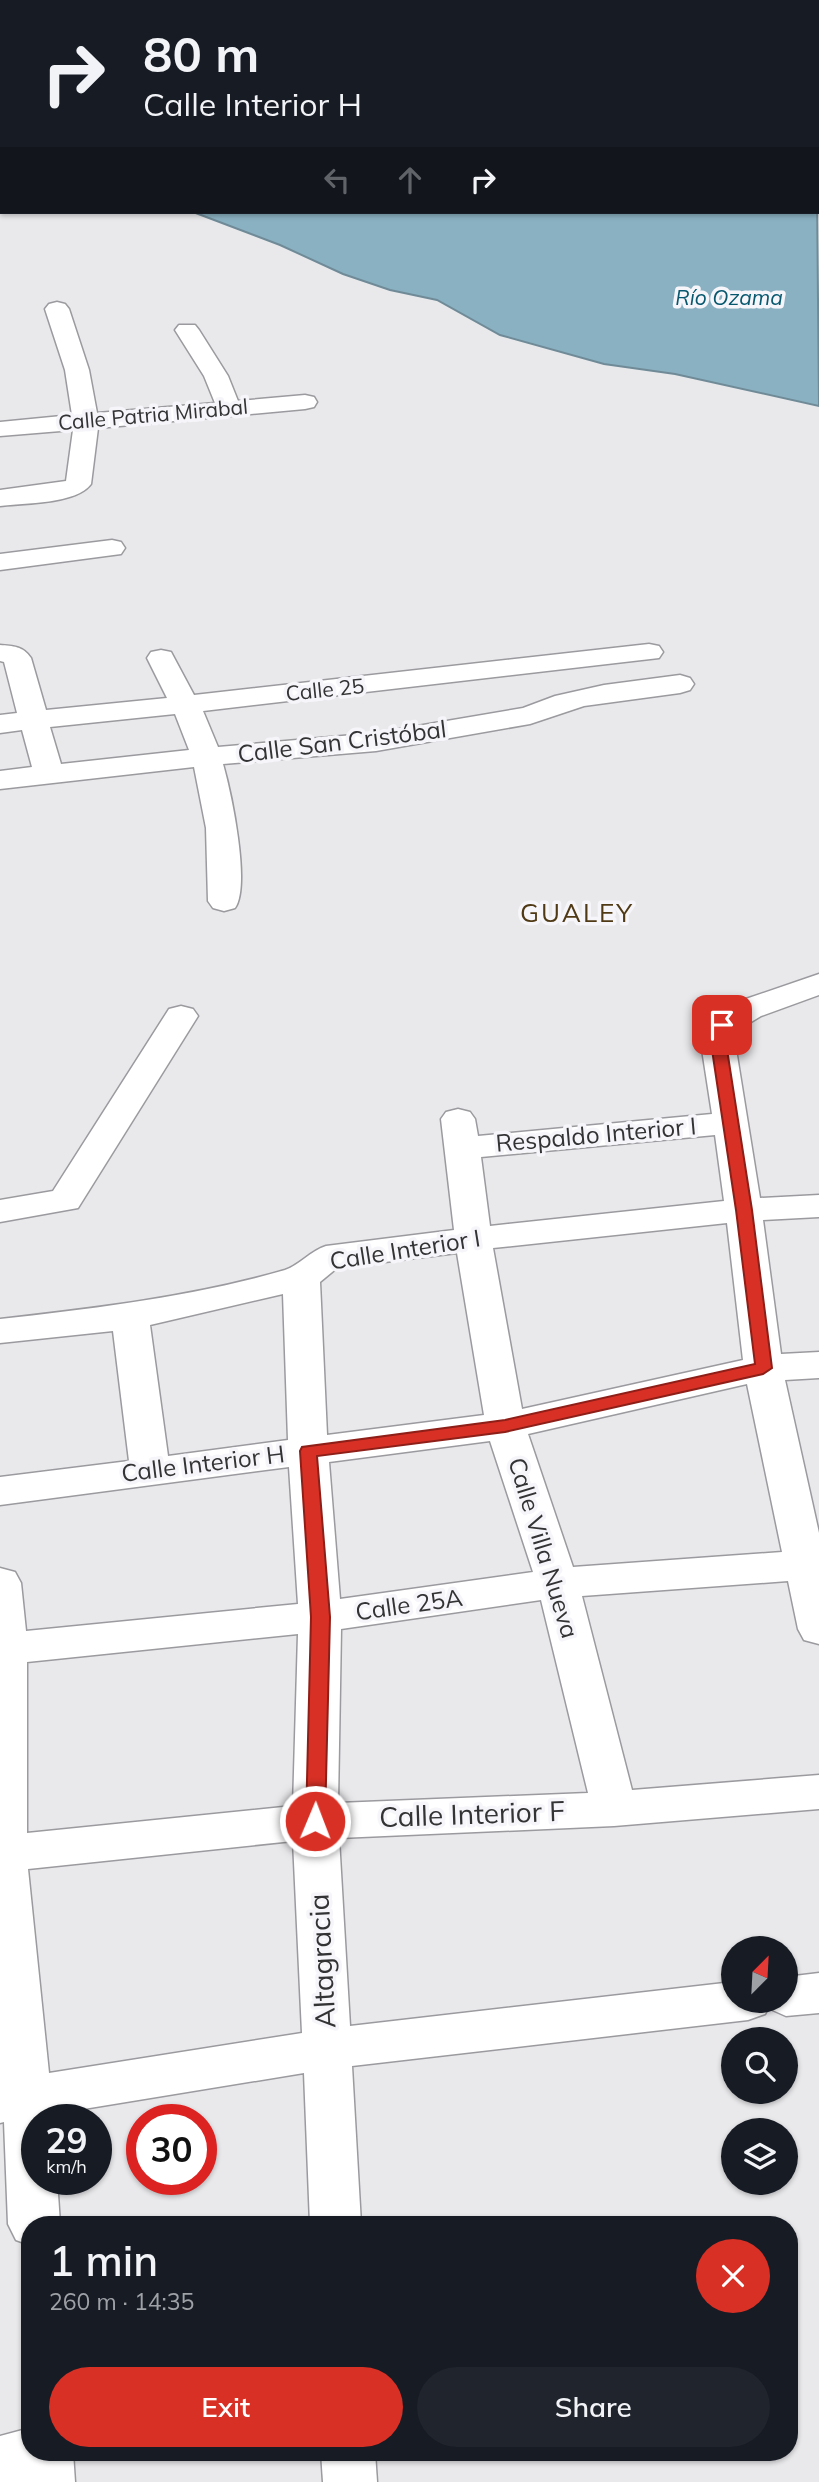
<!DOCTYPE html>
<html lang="en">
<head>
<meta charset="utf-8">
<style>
	body { margin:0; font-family:Mulish,sans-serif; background:#20242c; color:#f1f3f6; height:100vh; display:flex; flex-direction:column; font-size:26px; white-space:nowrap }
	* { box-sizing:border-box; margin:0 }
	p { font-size:23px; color:#9ea1a6 }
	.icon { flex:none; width:38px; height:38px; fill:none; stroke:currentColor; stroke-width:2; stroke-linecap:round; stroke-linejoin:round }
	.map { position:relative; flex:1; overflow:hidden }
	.drawer { position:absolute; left:21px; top:2216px; width:777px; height:245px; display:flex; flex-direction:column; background:#171b24; border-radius:28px; box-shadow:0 2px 5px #0004 }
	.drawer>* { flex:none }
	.banner { position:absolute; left:0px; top:0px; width:819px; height:214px; box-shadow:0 2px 5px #0004; background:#171b24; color:#f1f3f6; overflow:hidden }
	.needle { width:46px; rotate:24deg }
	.buttons { position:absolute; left:721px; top:1936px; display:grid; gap:14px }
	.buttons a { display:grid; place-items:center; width:77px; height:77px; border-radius:50%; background:#171b24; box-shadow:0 2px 5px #0004; font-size:35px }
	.speed { position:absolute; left:21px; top:2104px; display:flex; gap:14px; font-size:35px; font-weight:700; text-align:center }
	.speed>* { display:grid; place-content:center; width:91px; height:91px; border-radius:50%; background:#171b24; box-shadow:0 2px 5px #0004; line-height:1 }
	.speed small { font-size:18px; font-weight:400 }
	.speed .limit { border:10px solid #d22; background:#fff; color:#111 }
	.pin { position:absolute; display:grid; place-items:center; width:60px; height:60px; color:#fff; margin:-30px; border-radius:14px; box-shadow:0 4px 10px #0006 }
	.me { position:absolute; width:77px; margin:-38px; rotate:1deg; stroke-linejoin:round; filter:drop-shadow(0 0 5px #0008) }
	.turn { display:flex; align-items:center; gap:24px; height:147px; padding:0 28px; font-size:32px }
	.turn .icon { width:91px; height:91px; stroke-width:2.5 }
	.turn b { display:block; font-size:49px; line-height:60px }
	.lanes { display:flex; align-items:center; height:66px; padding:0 28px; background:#0003; justify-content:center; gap:35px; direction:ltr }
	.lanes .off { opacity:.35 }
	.round { display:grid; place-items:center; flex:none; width:74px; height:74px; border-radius:37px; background:#20242c }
	.summary { display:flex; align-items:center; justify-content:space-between; height:119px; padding:0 28px }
	h1 { font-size:42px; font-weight:600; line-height:52px }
	.action { display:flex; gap:14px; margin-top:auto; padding:14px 28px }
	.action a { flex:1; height:80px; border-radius:42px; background:#d93025; color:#fff; font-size:28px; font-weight:600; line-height:80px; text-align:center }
	.action a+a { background:#20242c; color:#f1f3f6 }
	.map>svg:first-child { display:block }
	.green { fill:#abc7ae }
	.water { fill:#8ab1c1; stroke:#708b97; stroke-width:2 }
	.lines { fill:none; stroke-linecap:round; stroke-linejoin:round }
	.minor-casing { stroke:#9b9b9f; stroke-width:3 }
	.minor { fill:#fff; fill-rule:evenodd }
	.route { fill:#d93025; stroke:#8d1f18; stroke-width:2 }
	.labels { text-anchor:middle; stroke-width:7; stroke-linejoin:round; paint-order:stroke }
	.far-water-label { font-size:21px; font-style:italic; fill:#07586f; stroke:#f6f6fa }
	.far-street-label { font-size:21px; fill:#333335; stroke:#f6f6fa }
	.street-label { font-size:24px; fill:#333335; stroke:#f6f6fa }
	.neighbourhood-label { font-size:26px; letter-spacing:2px; fill:#503a16; stroke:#f6f6fa }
	.near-street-label { font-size:28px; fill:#333335; stroke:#f6f6fa }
</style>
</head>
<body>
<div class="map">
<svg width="819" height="2482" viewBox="0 0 819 2482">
	<rect width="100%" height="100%" fill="#e9e9ec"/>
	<path class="green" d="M 349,0 L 735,0 L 740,2 L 346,2 Z"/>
	<path class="water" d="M 817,194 L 819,406 L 675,374 L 604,364 L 500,335 L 437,300 L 390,290 L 343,274 L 280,245 L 193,212 L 817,212 Z"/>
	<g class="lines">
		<defs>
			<g id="minor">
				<path d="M 57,302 L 65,304 L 69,309 L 89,370 L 97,413 L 215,403 L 204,376 L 175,330 L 179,325 L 195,325 L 199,330 L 228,376 L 238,401 L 305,395 L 314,397 L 317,402 L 314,407 L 305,409 L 98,428 L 91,484 C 77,504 24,503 0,506 L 0,490 L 66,481 L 73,430 L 0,436 L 0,422 L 72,415 L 65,370 L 45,309 L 49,304 Z"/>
				<path d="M 112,540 L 121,542 L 125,548 L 121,554 L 0,570 L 0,554 Z"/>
				<path d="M 649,644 L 659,646 L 663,652 L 659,658 L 203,711 L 218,747 L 376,733 L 523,708 L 555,696 L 604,685 L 680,675 L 690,678 L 694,684 L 690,690 L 680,693 L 584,706 L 530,724 L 376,751 L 223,764 C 231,792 251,885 235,908 L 224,911 L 213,908 L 208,901 L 206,828 L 194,767 L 0,789 L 0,771 L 32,767 L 22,730 L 0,733 L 0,715 L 17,713 L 4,662 L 0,661 L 0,645 C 13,646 23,646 31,658 L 46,710 L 167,698 L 147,658 L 151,652 L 161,650 L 171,652 L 194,695 ZM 175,714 L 189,750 L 61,764 L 50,727 Z"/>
				<path d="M 819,974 L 819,995 L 761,1016 L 738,1030 L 735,1043 L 760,1198 L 819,1195 L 819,1217 L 763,1220 L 781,1354 L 819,1352 L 819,1378 L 785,1380 L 819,1533 L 819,1644 L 804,1640 L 798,1629 L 788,1581 L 582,1596 L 632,1790 L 819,1775 L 819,1809 L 614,1826 L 339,1838 L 350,2026 L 733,1982 L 733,2000 L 786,2000 L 786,1977 L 819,1973 L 819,2013 L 786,2016 L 768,2008 L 765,2014 L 748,2020 L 352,2066 L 361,2224 L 310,2224 L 304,2073 L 53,2114 L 53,2119 L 37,2119 L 37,2179 L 57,2179 L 60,2224 L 30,2224 L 30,2245 L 16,2240 L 8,2224 L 4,2122 L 0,2123 L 0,1568 L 15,1572 L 21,1583 L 26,1631 L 298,1604 L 289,1467 L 0,1505 L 0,1477 L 129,1461 L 113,1331 L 0,1343 L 0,1319 C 96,1308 192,1297 285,1270 C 300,1265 310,1251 326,1246 L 454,1230 L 441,1119 L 446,1112 L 458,1109 L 470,1112 L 475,1119 L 478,1136 L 712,1114 L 701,1043 L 705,1025 L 710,1018 L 737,1002 ZM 715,1135 L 724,1201 L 490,1226 L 481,1157 ZM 727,1223 L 743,1360 L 522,1409 L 493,1248 ZM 457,1253 L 484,1415 L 327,1435 L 320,1282 L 337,1268 ZM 283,1294 L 288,1440 L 168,1456 L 150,1325 ZM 747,1384 L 782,1552 L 573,1567 L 528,1434 ZM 490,1441 L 533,1572 L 340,1599 L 329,1462 ZM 541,1600 L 588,1793 L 338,1803 L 341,1629 ZM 298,1634 L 293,1806 L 27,1833 L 27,1662 ZM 293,1841 L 302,2033 L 49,2073 L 28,1869 Z"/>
				<path d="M 181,1006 L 193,1009 L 198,1016 L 78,1208 L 0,1222 L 0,1200 L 53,1191 L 169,1009 Z"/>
				<path d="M 30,2428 L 30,2452 L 73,2452 L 75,2482 L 0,2482 L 0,2436 Z"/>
				<path d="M 321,2452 L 375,2452 L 377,2482 L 323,2482 Z"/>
			</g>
		</defs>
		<use href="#minor" class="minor-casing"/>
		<use href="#minor" class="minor"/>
	</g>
	<path class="route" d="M 722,1021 L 729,1025 L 726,1043 L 752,1210 L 772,1368 L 763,1374 L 505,1432 L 317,1456 L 330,1617 L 325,1821 L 322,1826 L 315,1828 L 308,1826 L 306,1821 L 311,1617 L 300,1451 L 302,1447 L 505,1420 L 755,1364 L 736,1210 L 711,1043 L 715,1025 Z"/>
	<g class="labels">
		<g class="far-water-label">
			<text x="729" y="305">Río Ozama</text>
		</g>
		<g class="far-street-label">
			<text transform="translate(153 415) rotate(-5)" y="7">Calle Patria Mirabal</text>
			<text transform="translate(325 690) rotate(-6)" y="7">Calle 25</text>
		</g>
		<g class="street-label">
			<text transform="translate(342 742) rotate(-7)" y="8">Calle San Cristóbal</text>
			<text transform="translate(596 1135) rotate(-5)" y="8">Respaldo Interior I</text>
			<text transform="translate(405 1250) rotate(-9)" y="8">Calle Interior I</text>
			<text transform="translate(203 1464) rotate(-7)" y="8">Calle Interior H</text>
			<text transform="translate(543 1548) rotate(73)" y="8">Calle Villa Nueva</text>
			<text transform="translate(409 1605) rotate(-8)" y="8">Calle 25A</text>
		</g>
		<g class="neighbourhood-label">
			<text x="577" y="922">GUALEY</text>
		</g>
		<g class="near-street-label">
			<text transform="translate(472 1814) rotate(-2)" y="10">Calle Interior F</text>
			<text transform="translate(322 1961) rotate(-93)" y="10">Altagracia</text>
		</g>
	</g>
</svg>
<div class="buttons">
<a><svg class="needle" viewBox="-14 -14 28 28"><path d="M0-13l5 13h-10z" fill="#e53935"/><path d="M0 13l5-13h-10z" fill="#9ea1a6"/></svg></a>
<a><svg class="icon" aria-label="search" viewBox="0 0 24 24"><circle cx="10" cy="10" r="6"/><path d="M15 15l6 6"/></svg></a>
<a><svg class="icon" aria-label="layers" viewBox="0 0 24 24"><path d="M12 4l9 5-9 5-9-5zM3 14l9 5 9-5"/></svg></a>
</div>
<div class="speed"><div>29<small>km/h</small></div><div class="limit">30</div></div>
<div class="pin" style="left:722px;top:1025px;background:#d93025"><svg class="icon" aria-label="arrive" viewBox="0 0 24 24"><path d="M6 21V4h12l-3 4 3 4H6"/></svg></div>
<svg class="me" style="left:315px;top:1821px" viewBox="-20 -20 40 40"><circle r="17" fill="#d93025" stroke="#fff" stroke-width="3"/><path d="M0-11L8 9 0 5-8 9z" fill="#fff"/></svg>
<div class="banner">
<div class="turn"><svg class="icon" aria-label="right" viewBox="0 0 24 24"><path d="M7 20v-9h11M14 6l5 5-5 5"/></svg><div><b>80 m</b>Calle Interior H</div></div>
<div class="lanes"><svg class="icon off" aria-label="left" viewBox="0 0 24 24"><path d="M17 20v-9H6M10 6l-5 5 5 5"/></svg><svg class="icon off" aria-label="ahead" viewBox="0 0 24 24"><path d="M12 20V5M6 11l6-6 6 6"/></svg><svg class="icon" aria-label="right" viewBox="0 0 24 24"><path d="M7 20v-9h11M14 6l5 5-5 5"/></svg></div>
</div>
<section class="drawer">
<div class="summary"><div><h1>1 min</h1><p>260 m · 14:35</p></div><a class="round" style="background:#d93025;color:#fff"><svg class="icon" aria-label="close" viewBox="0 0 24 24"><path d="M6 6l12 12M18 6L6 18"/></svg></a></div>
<div class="action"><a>Exit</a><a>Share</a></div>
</section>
</div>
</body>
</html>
